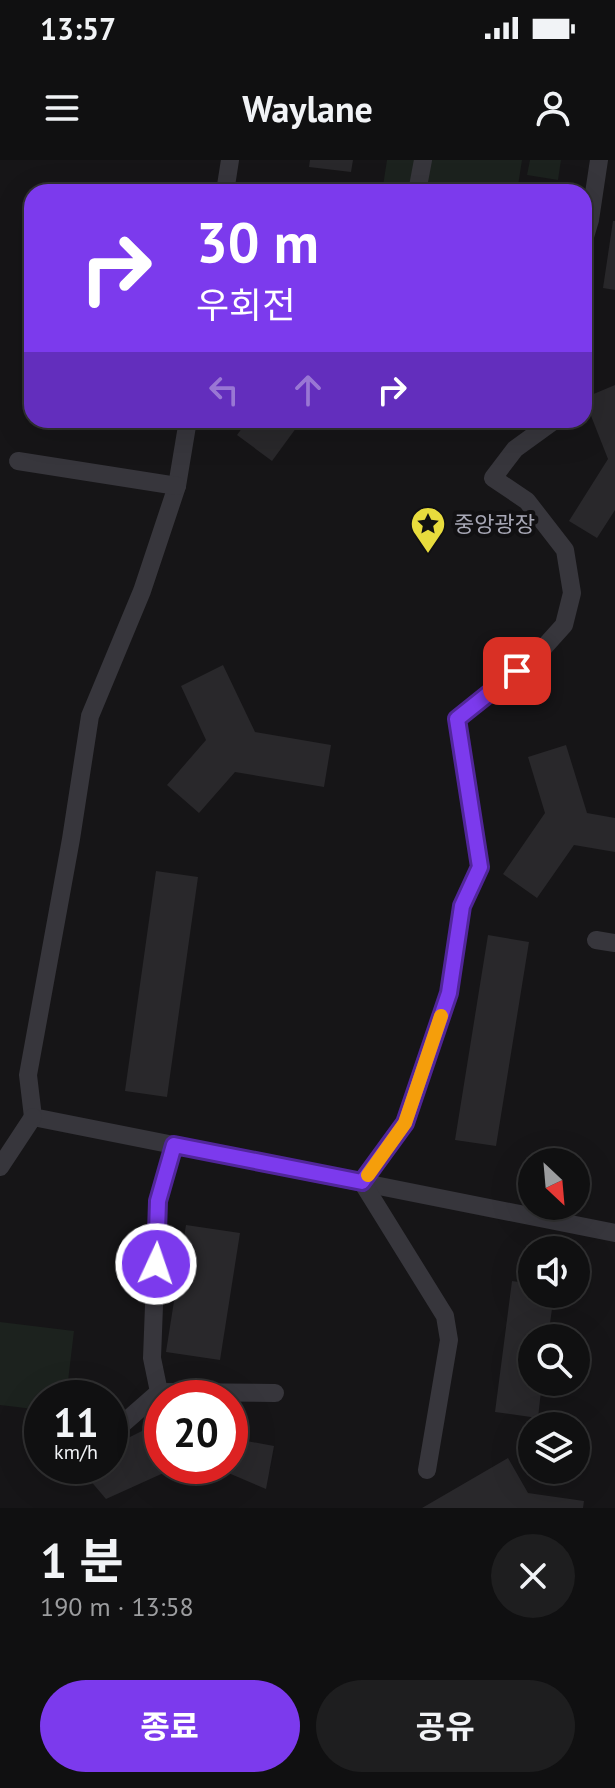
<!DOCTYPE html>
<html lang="ko">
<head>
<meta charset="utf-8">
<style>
	body { margin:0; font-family:"PT Sans","Noto Sans KR",sans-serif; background:#1e1e1f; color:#f1f3f6; height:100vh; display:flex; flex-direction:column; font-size:30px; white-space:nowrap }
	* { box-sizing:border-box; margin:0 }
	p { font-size:26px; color:#9c9d9f }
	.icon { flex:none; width:44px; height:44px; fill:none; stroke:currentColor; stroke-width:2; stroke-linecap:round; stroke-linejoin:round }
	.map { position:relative; height:1348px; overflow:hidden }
	.drawer { display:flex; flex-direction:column; background:#101011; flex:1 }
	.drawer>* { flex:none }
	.guide { position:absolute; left:24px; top:24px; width:568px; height:244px; border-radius:24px; box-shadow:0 8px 32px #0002,0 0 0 2px #303031; background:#7c3aed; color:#fff; overflow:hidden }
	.needle { width:52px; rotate:154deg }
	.fabs { position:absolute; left:518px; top:988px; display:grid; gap:16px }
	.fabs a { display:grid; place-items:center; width:72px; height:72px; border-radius:50%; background:#101011; box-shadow:0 8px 32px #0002,0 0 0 2px #303031; font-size:40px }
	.speed { position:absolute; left:24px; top:1220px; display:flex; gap:16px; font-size:40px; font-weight:700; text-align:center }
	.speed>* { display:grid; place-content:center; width:104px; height:104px; border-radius:50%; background:#101011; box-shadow:0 8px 32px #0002,0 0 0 2px #303031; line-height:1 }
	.speed small { font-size:20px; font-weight:400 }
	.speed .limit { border:12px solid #d22; background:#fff; color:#111 }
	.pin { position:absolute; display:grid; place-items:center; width:68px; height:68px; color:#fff; margin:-34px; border-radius:16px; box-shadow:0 4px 12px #0006 }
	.me { position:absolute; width:88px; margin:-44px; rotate:3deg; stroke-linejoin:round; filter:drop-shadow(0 0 6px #0008) }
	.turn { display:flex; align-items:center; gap:28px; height:168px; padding:0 40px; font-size:36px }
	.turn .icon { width:104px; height:104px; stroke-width:2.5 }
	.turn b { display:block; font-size:56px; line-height:68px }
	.lanes { display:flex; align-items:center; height:76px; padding:0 40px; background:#0003; justify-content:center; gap:40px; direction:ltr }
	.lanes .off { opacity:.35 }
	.round { display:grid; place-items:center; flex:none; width:84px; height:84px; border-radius:42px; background:#1e1e1f }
	.headline { display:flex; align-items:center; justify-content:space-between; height:136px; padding:0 40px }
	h1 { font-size:48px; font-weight:700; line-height:60px }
	.button { display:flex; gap:16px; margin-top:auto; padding:16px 40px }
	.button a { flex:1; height:92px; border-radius:48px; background:#7c3aed; color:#fff; font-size:32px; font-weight:700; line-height:92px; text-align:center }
	.button a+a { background:#1e1e1f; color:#f1f3f6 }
	.status { display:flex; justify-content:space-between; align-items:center; height:56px; padding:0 40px; background:#101011; direction:ltr }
	.status svg { height:22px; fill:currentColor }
	header { display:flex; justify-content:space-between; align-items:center; height:104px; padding:0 40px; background:#101011; font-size:36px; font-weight:700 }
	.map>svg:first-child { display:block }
	.green { fill:#1c221e }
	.building { fill:#29282b }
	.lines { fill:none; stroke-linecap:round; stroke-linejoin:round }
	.service { stroke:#37363c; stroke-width:18 }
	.route-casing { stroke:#51269a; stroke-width:20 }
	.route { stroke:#7c3aed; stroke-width:14 }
	.slow { stroke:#f59e0b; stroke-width:14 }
	.labels { text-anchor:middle; stroke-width:8; stroke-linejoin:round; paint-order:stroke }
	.poi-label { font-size:22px; fill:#a8a8b6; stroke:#111012; text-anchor:start }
</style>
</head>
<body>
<div class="status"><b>13:57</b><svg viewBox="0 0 49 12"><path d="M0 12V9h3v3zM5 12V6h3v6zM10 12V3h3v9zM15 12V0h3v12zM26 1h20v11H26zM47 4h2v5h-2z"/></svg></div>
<header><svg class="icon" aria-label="menu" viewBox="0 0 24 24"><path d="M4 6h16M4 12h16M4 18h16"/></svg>Waylane<svg class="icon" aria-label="person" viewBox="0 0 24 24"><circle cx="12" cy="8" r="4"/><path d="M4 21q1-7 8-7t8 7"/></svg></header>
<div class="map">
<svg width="615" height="1348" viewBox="0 0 615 1348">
	<rect width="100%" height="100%" fill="#161517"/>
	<g class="green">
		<path d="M 387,0 L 522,0 L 517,32 L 382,32 Z"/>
		<path d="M 530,0 L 561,0 L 558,20 L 527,15 Z"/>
		<path d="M 0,1162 L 74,1171 L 66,1238 L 42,1238 L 42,1250 L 0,1245 Z"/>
	</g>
	<g class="building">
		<path d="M 310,0 L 353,0 L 351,12 L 309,7 Z"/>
		<path d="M 613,61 L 615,61 L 615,130 L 603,128 Z"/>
		<path d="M 615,225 L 615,350 L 597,378 L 569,361 L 608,299 L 584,238 Z"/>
		<path d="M 248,260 L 302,260 L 272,301 L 237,275 Z"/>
		<path d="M 223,505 L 255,572 L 331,585 L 324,627 L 235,612 L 199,653 L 167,625 L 206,580 L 181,526 Z"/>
		<path d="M 566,585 L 587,653 L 615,658 L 615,692 L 574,685 L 537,738 L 503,714 L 545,653 L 528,597 Z"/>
		<path d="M 156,711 L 198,717 L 167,937 L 125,931 Z"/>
		<path d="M 488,775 L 529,782 L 496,986 L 455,980 Z"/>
		<path d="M 186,1065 L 240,1073 L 220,1200 L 166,1192 Z"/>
		<path d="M 512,1121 L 532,1124 L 532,1134 L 554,1134 L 548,1178 L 532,1178 L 532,1222 L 542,1222 L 538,1258 L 495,1252 Z"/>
		<path d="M 162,1261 L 162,1306 L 179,1306 L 106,1339 L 78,1306 L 110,1306 L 110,1287 Z"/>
		<path d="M 230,1278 L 274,1286 L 266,1329 L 212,1306 L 230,1306 Z"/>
		<path d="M 508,1298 L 528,1333 L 584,1341 L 583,1348 L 422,1348 Z"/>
	</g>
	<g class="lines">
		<g class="service">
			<path d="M 225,32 L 230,0"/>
			<path d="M 417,32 L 423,0"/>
			<path d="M 584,80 L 590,60 L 599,0"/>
			<path d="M 188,260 L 177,326 L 142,431 L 90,556 L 71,679 L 28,915 L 33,957 L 615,1073"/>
			<path d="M 18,301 L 177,326"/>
			<path d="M 596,780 L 615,783"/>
			<path d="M 0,1007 L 33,957"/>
			<path d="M 159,1232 L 275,1233"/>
			<path d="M 110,1275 L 159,1232 L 152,1198 L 158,1041 L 174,985"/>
			<path d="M 427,1310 L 449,1180 L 445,1156 L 362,1022 L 405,963 L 449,833 L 462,746 L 480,707 L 457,559 L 537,495 L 564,465 L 572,433 L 565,390 L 527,341 L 493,318 L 515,289 L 555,260"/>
		</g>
	</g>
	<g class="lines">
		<defs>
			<path id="route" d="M 156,1104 L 158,1041 L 174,985 L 362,1022 L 405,963 L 449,833 L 462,746 L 480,707 L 457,559 L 517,511"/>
		</defs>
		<use href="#route" class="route-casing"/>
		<use href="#route" class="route"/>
		<path class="slow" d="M 368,1015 L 405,963 L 441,856"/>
	</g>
	<defs>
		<symbol id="sight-pin" viewBox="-11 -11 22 30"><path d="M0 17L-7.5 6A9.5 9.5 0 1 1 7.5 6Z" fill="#e8dc3d" stroke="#111012"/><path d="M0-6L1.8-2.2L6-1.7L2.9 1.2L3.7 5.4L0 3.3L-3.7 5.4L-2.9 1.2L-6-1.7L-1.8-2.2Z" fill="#111"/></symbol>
	</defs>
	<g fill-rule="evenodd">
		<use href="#sight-pin" x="408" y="344" width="40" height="54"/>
	</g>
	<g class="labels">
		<g class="poi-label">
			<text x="454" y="372">중앙광장</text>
		</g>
	</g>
</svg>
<div class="fabs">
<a><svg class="needle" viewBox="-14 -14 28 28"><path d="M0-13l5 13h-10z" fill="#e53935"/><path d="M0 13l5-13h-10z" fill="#9c9d9f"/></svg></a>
<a><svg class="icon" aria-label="sound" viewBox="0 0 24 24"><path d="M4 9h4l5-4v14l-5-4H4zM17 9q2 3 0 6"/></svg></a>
<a><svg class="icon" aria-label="search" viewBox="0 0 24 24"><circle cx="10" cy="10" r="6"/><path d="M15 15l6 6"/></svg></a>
<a><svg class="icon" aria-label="layers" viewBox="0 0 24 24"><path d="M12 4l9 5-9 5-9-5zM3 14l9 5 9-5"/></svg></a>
</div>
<div class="speed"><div>11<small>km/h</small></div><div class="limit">20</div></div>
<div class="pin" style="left:517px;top:511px;background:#d93025"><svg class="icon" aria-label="arrive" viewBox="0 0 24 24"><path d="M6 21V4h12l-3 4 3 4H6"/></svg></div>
<svg class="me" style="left:156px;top:1104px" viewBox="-20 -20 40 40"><circle r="17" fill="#7c3aed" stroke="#fff" stroke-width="3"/><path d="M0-11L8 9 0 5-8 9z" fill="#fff"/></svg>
<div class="guide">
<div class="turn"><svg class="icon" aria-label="right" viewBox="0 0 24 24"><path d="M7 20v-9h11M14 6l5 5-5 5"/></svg><div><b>30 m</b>우회전</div></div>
<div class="lanes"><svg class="icon off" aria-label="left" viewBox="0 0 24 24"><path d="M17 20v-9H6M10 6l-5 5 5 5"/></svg><svg class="icon off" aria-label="ahead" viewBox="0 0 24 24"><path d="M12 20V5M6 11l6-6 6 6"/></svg><svg class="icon" aria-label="right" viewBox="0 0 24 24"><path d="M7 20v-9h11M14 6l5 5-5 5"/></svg></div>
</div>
</div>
<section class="drawer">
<div class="headline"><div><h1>1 분</h1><p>190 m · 13:58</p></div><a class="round"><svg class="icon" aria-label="close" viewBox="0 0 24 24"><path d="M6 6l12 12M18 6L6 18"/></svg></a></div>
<div class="button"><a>종료</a><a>공유</a></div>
</section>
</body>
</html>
